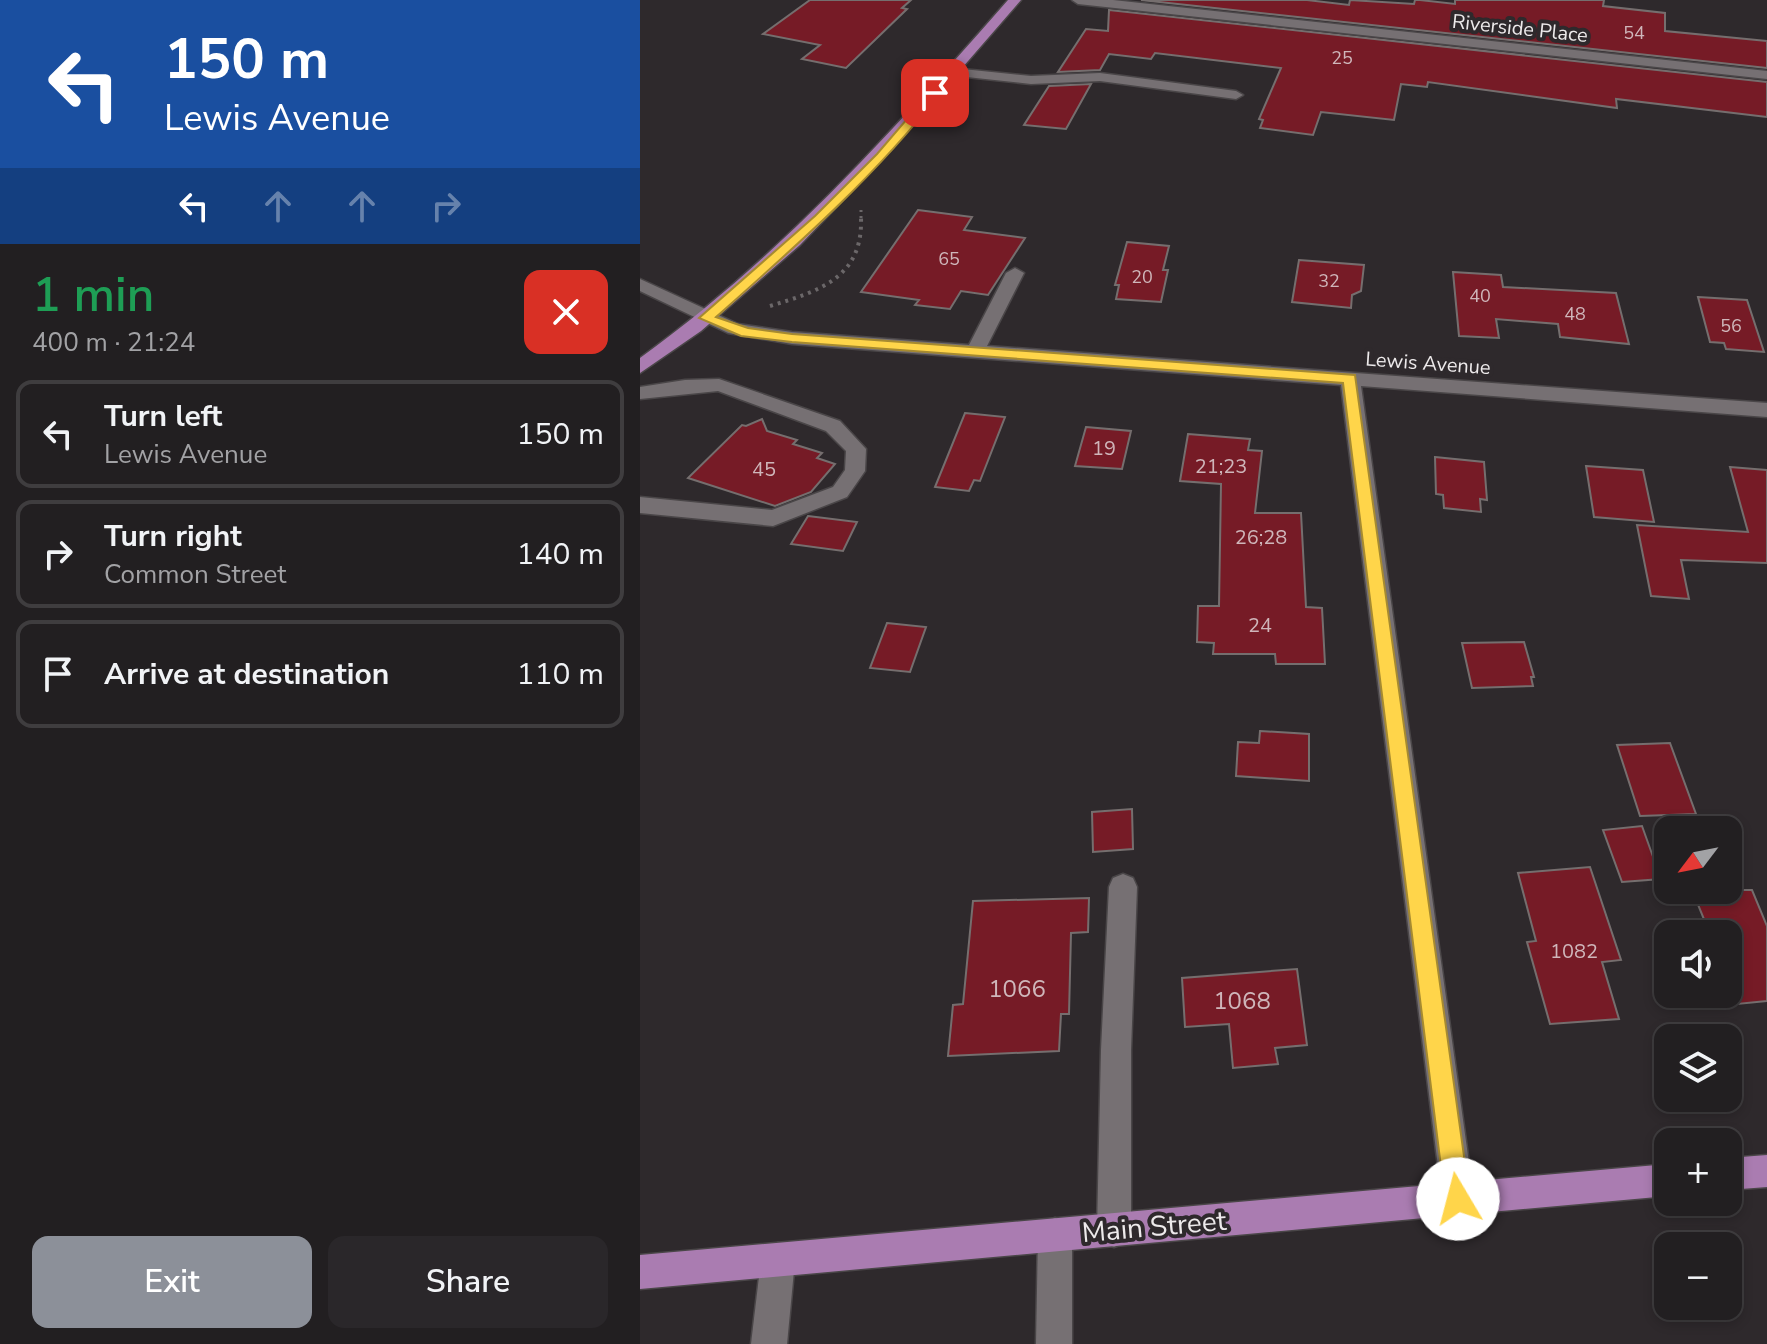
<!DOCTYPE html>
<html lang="en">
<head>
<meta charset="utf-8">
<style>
	body { margin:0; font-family:"Nunito Sans",sans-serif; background:#2a272a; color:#f1f3f6; height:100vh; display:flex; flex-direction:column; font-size:30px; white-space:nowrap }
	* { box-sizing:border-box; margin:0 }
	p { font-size:26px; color:#a2a2a5 }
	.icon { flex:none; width:44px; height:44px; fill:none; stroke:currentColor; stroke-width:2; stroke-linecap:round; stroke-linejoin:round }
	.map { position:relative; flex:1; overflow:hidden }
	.side { display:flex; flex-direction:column; background:#221f21; width:640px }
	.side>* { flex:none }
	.banner { background:#1a4fa0; color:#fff; overflow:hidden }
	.needle { width:52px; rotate:238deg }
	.tools { position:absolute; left:1014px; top:816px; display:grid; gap:16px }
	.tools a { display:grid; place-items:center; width:88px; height:88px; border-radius:16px; background:#221f21; box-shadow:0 4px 12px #0003,0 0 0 2px #3f3d3f; font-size:40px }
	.pin { position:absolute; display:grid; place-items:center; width:68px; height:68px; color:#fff; margin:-34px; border-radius:16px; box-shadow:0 4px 12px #0006 }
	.me { position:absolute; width:88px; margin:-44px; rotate:352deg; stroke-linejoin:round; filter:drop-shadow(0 0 6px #0008) }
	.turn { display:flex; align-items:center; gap:28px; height:168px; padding:0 32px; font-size:36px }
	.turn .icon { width:104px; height:104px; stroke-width:2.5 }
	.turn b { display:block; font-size:56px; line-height:68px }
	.lanes { display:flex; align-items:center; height:76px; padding:0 32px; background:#0003; justify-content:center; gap:40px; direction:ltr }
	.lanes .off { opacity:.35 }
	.round { display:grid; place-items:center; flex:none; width:84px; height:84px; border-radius:16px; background:#2a272a }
	.headline { display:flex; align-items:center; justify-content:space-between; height:136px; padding:0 32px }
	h1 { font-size:48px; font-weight:600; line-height:60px; color:#1e9e55 }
	.cta { display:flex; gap:16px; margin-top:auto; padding:16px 32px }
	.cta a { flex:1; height:92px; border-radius:16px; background:#8c9099; color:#fff; font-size:32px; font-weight:600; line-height:92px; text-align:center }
	.cta a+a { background:#2a272a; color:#f1f3f6 }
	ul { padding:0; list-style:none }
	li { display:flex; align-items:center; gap:24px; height:108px; margin:0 16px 12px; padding:0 16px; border:4px solid #3f3d3f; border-radius:16px }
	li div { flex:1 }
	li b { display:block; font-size:30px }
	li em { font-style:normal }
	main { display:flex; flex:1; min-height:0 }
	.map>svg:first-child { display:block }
	.building { fill:#761b26; stroke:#756e6e; stroke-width:2 }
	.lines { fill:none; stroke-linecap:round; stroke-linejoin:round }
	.minor-casing { stroke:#4a4648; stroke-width:3 }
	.major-casing { stroke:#4a4648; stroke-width:3 }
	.path-far1 { stroke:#6b6769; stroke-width:3; stroke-dasharray:2 4; stroke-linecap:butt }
	.path { stroke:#6b6769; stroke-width:4; stroke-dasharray:3 5; stroke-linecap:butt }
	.minor { fill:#767073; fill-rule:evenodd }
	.major { fill:#aa7cb1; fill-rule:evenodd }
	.route { fill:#ffd54a; stroke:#a68a30; stroke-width:2 }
	.labels { text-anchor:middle; stroke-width:8; stroke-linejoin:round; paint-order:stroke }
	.far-number-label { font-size:18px; fill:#cfb6ba }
	.far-street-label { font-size:20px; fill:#edeaeb; stroke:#2e292c }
	.number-label { font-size:20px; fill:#cfb6ba }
	.near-number-label { font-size:24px; fill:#cfb6ba }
	.near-street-label { font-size:28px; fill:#edeaeb; stroke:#2e292c }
</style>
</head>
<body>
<main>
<section class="side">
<div class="banner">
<div class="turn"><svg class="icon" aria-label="left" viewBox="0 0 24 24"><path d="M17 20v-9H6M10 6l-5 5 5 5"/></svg><div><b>150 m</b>Lewis Avenue</div></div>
<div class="lanes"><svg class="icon" aria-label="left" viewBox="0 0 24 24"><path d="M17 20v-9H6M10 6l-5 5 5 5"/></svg><svg class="icon off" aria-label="ahead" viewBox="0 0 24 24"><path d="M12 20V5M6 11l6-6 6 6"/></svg><svg class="icon off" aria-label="ahead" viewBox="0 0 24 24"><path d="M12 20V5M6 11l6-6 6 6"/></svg><svg class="icon off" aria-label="right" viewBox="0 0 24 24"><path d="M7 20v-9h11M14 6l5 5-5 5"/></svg></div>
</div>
<div class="headline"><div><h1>1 min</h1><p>400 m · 21:24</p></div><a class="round" style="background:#d93025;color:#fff"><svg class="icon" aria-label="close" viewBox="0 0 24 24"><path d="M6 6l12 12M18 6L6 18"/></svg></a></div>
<ul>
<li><svg class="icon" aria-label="left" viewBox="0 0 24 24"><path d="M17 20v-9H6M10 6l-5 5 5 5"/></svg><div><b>Turn left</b><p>Lewis Avenue</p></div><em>150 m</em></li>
<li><svg class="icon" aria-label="right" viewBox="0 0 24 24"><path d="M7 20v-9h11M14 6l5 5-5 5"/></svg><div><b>Turn right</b><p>Common Street</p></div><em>140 m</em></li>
<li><svg class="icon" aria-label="arrive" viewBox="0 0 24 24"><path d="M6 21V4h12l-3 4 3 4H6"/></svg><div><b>Arrive at destination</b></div><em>110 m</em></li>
</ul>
<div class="cta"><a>Exit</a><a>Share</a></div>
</section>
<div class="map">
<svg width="1127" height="1344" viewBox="0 0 1127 1344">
	<rect width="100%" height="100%" fill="#2e292c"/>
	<g class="building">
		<path d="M 170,0 L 271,0 L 262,8 L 267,9 L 206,68 L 162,59 L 180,45 L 123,34 Z"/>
		<path d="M 501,0 L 667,0 L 709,5 L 710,0 L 774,4 L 775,0 L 780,0 L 815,4 L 815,0 L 964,0 L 963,6 L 1025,13 L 1025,31 L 1127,41 L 1127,68 Z"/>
		<path d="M 469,10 L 1127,82 L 1127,117 L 976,99 L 977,108 L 788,82 L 787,87 L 761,84 L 754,120 L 681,112 L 673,135 L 620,128 L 623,120 L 619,119 L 641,68 L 515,53 L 511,59 L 469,54 L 460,70 L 418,72 L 446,29 L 468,31 Z"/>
		<path d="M 451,84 L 426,129 L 384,125 L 409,86 Z"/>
		<path d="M 278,210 L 332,217 L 324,230 L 385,238 L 348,295 L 321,291 L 310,309 L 275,305 L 279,300 L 221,292 Z"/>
		<path d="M 487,242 L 529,246 L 523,270 L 528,270 L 521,302 L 476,299 L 479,285 L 475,285 Z"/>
		<path d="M 659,260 L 724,265 L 721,291 L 712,295 L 711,308 L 652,302 Z"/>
		<path d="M 813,272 L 861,275 L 863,287 L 976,293 L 989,344 L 920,337 L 918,324 L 856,319 L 859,338 L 819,336 Z"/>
		<path d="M 1058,297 L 1107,300 L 1124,352 L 1086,349 L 1084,343 L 1070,342 Z"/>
		<path d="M 325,413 L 365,417 L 340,481 L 334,480 L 329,491 L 295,487 Z"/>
		<path d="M 122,419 L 127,431 L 157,440 L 153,444 L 182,453 L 177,458 L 195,464 L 171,492 L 135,506 L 48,478 L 102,425 L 106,426 Z"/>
		<path d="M 446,427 L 491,431 L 482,469 L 435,466 Z"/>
		<path d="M 548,434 L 610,439 L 608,450 L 622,451 L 615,513 L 661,513 L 666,607 L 682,608 L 685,664 L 636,664 L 635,654 L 573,654 L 574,643 L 557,642 L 558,606 L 579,606 L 581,484 L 540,481 Z"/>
		<path d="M 795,457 L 844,462 L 847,500 L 840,499 L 841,512 L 804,508 L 803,495 L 796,494 Z"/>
		<path d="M 946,466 L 1003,470 L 1014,522 L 954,517 Z"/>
		<path d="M 1090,467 L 1127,470 L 1127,563 L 1041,560 L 1049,599 L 1011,596 L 997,525 L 1108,532 Z"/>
		<path d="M 168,516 L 217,522 L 203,551 L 151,544 Z"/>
		<path d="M 247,623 L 286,627 L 270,672 L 230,668 Z"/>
		<path d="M 884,642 L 894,677 L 891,677 L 893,686 L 832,688 L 822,643 Z"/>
		<path d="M 620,731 L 669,734 L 669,781 L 596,776 L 598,742 L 619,743 Z"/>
		<path d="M 1030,743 L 1056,814 L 1000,816 L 977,745 Z"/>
		<path d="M 492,809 L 493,849 L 453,852 L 452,812 Z"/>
		<path d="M 1002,826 L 1021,879 L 982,882 L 963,830 Z"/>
		<path d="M 950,867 L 981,960 L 962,962 L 979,1019 L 910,1024 L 887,942 L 896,941 L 878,873 Z"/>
		<path d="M 1052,890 L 1112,890 L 1127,926 L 1127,1001 L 1097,1004 L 1088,980 L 1088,934 L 1070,934 Z"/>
		<path d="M 449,898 L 448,932 L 431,933 L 429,1014 L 421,1014 L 419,1051 L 308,1056 L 313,1005 L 323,1004 L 333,901 Z"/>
		<path d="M 657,969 L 667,1045 L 635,1048 L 638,1064 L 593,1068 L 589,1024 L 545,1027 L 542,978 Z"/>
	</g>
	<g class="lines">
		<defs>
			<g id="minor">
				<path d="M 432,0 L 473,0 L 1127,71 L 1127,79 L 438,4 Z"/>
				<path d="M 313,68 L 391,76 L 460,73 L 596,91 L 603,95 L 596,99 L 460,81 L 391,84 L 308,75 L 308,69 Z"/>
				<path d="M 375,268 L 384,273 L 347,346 L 1127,403 L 1127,417 L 721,386 L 834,1199 L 830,1211 L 818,1215 L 806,1211 L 802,1199 L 701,385 L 152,344 L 88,333 L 0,291 L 0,279 L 98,324 L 152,332 L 329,345 L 366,273 Z"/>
				<path d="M 79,379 L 200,421 L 226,449 L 225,471 L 207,497 L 133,526 L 0,513 L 0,497 L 132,510 L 193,487 L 205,470 L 206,451 L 186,431 L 78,391 L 0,399 L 0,387 L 45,380 Z"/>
				<path d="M 483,874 L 493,878 L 497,887 L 491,1050 L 491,1230 L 486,1242 L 474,1247 L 462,1242 L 457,1230 L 461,1050 L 469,887 L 473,878 Z"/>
				<path d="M 415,1218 L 427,1223 L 432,1235 L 432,1344 L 396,1344 L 398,1235 L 403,1223 Z"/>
				<path d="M 138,1243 L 150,1248 L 155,1260 L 147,1344 L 111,1344 L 121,1260 L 126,1248 Z"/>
			</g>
			<g id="major">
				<path d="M 368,0 L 381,0 L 249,152 L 160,245 L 61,331 L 0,373 L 0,358 C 141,256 254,130 368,0 Z"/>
				<path d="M 1127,1155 L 1127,1187 L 1088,1190 L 1088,1158 Z"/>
				<path d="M 1028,1164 L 1028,1196 L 0,1289 L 0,1255 Z"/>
			</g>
		</defs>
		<use href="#minor" class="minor-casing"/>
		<use href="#major" class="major-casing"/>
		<path class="path-far1" d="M 221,210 L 221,220"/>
		<path class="path" d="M 130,306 C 179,291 223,278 221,218"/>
		<use href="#minor" class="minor"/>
		<use href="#major" class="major"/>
	</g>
	<path class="route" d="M 291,91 L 300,93 C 235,177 155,247 76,317 L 108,328 L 152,334 L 715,375 L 830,1199 L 827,1208 L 818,1212 L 809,1208 L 805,1199 L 703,383 L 152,342 L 101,336 L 59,318 L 175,216 L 237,154 Z"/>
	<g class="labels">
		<g class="far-number-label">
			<text x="994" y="39">54</text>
			<text x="702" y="64">25</text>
			<text x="309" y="265">65</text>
			<text x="502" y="283">20</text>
			<text x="689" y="287">32</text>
			<text x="840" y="302">40</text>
			<text x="935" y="320">48</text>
			<text x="1091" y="332">56</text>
		</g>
		<g class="far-street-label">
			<text transform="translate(880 28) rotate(6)" y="7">Riverside Place</text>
			<text transform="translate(788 363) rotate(4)" y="7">Lewis Avenue</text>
		</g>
		<g class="number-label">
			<text x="464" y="455">19</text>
			<text x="581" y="473">21;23</text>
			<text x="124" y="476">45</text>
			<text x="621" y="544">26;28</text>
			<text x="620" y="632">24</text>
			<text x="934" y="958">1082</text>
		</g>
		<g class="near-number-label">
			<text x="377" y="997">1066</text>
			<text x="602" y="1009">1068</text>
		</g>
		<g class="near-street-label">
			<text transform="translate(514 1226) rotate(-5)" y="10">Main Street</text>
		</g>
	</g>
</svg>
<div class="tools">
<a><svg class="needle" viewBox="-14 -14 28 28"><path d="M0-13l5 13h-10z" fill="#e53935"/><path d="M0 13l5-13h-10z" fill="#a2a2a5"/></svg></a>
<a><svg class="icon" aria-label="sound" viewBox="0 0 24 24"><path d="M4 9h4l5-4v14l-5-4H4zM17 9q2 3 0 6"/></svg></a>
<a><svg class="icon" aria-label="layers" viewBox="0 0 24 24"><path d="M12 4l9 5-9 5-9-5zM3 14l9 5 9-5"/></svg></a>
<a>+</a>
<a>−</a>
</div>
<div class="pin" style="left:295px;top:93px;background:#d93025"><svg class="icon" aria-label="arrive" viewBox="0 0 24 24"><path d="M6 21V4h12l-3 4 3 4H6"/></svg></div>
<svg class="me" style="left:818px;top:1199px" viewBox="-20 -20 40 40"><circle r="19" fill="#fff"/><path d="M0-13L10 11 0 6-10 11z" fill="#ffd54a"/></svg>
</div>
</main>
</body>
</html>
